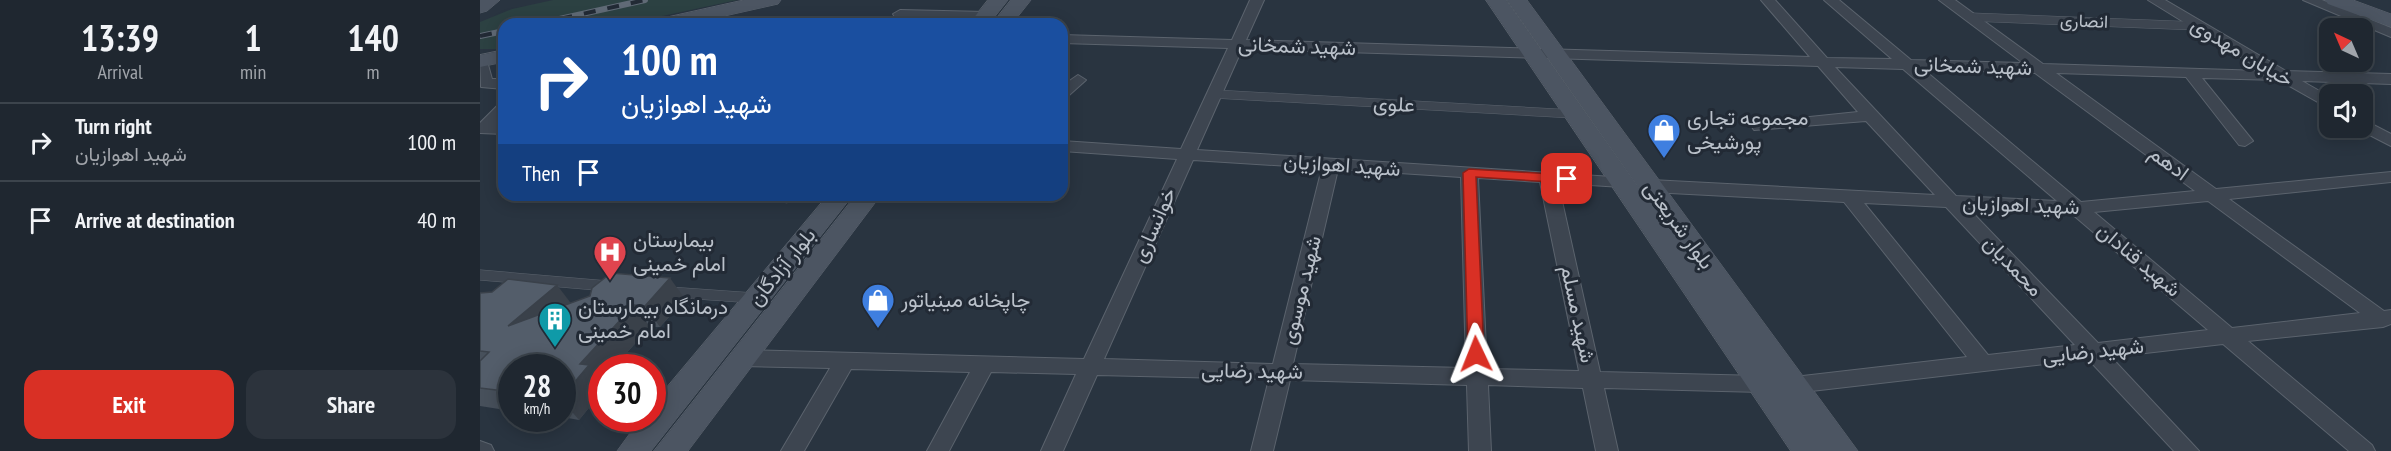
<!DOCTYPE html>
<html lang="en">
<head>
<meta charset="utf-8">
<style>
	body { margin:0; font-family:"PT Sans Narrow",Vazirmatn,sans-serif; background:#2c333c; color:#f1f3f6; height:100vh; display:flex; flex-direction:column; font-size:22px; white-space:nowrap }
	* { box-sizing:border-box; margin:0 }
	p { font-size:20px; color:#a1a5ab }
	.icon { flex:none; width:33px; height:33px; fill:none; stroke:currentColor; stroke-width:2; stroke-linecap:round; stroke-linejoin:round }
	.map { position:relative; flex:1; overflow:hidden }
	.side { display:flex; flex-direction:column; background:#1f2730; width:480px }
	.side>* { flex:none }
	.banner { position:absolute; left:18px; top:18px; width:570px; height:183px; border-radius:18px; box-shadow:0 3px 15px #0003,0 0 0 2px #3c444c; background:#1a4fa0; color:#fff; overflow:hidden }
	.needle { width:39px; rotate:316deg }
	.fabs { position:absolute; left:1839px; top:18px; display:grid; gap:12px }
	.fabs a { display:grid; place-items:center; width:54px; height:54px; border-radius:12px; background:#1f2730; box-shadow:0 3px 15px #0003,0 0 0 2px #3c444c; font-size:30px }
	.speed { position:absolute; left:18px; top:354px; display:flex; gap:12px; font-size:30px; font-weight:700; text-align:center }
	.speed>* { display:grid; place-content:center; width:78px; height:78px; border-radius:50%; background:#1f2730; box-shadow:0 3px 15px #0003,0 0 0 2px #3c444c; line-height:1 }
	.speed small { font-size:15px; font-weight:400 }
	.speed .limit { border:9px solid #d22; background:#fff; color:#111 }
	.pin { position:absolute; display:grid; place-items:center; width:51px; height:51px; color:#fff; margin:-26px; border-radius:12px; box-shadow:0 3px 9px #0006 }
	.me { position:absolute; width:66px; margin:-33px; rotate:358deg; stroke-linejoin:round; filter:drop-shadow(0 0 4px #0008) }
	.turn { display:flex; align-items:center; gap:21px; height:126px; padding:0 24px; font-size:27px }
	.turn .icon { width:78px; height:78px; stroke-width:2.5 }
	.turn b { display:block; font-size:42px; line-height:51px }
	.then { display:flex; align-items:center; height:57px; padding:0 24px; background:#0003; gap:12px; font-size:22px }
	.eta { display:flex; justify-content:space-evenly; align-items:center; height:102px; text-align:center }
	.eta b { font-size:36px; font-weight:700; line-height:42px }
	.button { display:flex; gap:12px; margin-top:auto; padding:12px 24px }
	.button a { flex:1; height:69px; border-radius:18px; background:#d93025; color:#fff; font-size:24px; font-weight:700; line-height:69px; text-align:center }
	.button a+a { background:#2c333c; color:#f1f3f6 }
	ul { padding:0; list-style:none }
	li { display:flex; align-items:center; gap:18px; height:78px; padding:0 24px; border-top:2px solid #3c444c }
	li div { flex:1 }
	li b { display:block; font-size:22px }
	li em { font-style:normal }
	main { display:flex; flex:1; min-height:0 }
	.map>svg:first-child { display:block }
	.green { fill:#2c4142 }
	.lines { fill:none; stroke-linecap:round; stroke-linejoin:round }
	.lane-far1-casing { stroke:#5b636d; stroke-width:9 }
	.lane-casing { stroke:#5b636d; stroke-width:11 }
	.street-casing { stroke:#5b636d; stroke-width:2 }
	.secondary-casing { stroke:#5b636d; stroke-width:1 }
	.lane-far1 { stroke:#3d4550; stroke-width:8 }
	.lane { stroke:#3d4550; stroke-width:10 }
	.street { fill:#3d4550; fill-rule:evenodd }
	.secondary { fill:#4c5562; fill-rule:evenodd }
	.rail-casing { stroke:#606a76; stroke-width:6 }
	.rail { stroke:#222a35; stroke-width:4; stroke-dasharray:12; stroke-linecap:butt }
	.wall { fill:#47505b }
	.shaded-wall { fill:#3a414a }
	.building { fill:#535d6a; stroke:#3a414a; stroke-width:1.5 }
	.route { fill:#d93025; stroke:#8d1f18; stroke-width:1.5 }
	.labels { text-anchor:middle; stroke-width:6; stroke-linejoin:round; paint-order:stroke }
	.far-street-label { font-size:18px; fill:#bac1ca; stroke:#222a35 }
	.street-label { font-size:21px; fill:#bac1ca; stroke:#222a35 }
	.poi-label { font-size:21px; fill:#bac1ca; stroke:#222a35; text-anchor:start }
</style>
</head>
<body>
<main>
<section class="side">
<div class="eta">
<div><b>13:39</b><p>Arrival</p></div>
<div><b>1</b><p>min</p></div>
<div><b>140</b><p>m</p></div>
</div>
<ul>
<li><svg class="icon" aria-label="right" viewBox="0 0 24 24"><path d="M7 20v-9h11M14 6l5 5-5 5"/></svg><div><b>Turn right</b><p>شهید اهوازیان</p></div><em>100 m</em></li>
<li><svg class="icon" aria-label="arrive" viewBox="0 0 24 24"><path d="M6 21V4h12l-3 4 3 4H6"/></svg><div><b>Arrive at destination</b></div><em>40 m</em></li>
</ul>
<div class="button"><a>Exit</a><a>Share</a></div>
</section>
<div class="map">
<svg width="1911" height="451" viewBox="0 0 1911 451">
	<rect width="100%" height="100%" fill="#293440"/>
	<path class="green" d="M 73,0 L 257,0 L 145,24 L 24,24 L 24,49 L 0,49 L 0,22 L 32,9 Z"/>
	<g class="lines">
		<defs>
			<g id="lane-far1">
				<path d="M 1490,17 L 1718,26"/>
				<path d="M 734,94 L 1094,114"/>
			</g>
			<g id="lane">
				<path d="M 0,275 L 128,286"/>
				<path d="M 189,292 L 274,298"/>
			</g>
			<g id="street">
				<path d="M 770,0 L 784,0 L 766,40 L 1330,57 L 1281,0 L 1295,0 L 1347,58 L 1412,59 L 1344,0 L 1359,0 L 1431,60 L 1543,63 L 1459,0 L 1475,0 L 1563,64 L 1783,71 L 1668,0 L 1685,0 L 1806,71 L 1911,74 L 1911,84 L 1822,81 L 1850,97 L 1850,109 L 1799,80 L 1722,78 L 1773,141 L 1765,146 L 1759,145 L 1706,77 L 1576,73 L 1736,189 L 1911,172 L 1911,182 L 1749,199 L 1904,311 L 1911,310 L 1911,324 L 1903,327 L 1768,341 L 1892,445 L 1895,451 L 1869,451 L 1743,344 L 1631,357 L 1719,451 L 1694,451 L 1608,359 L 1314,393 L 1307,391 L 1304,385 L 1307,379 L 1314,377 L 1487,357 L 1364,202 L 1171,192 L 1162,186 L 1171,180 L 1455,195 L 1386,121 L 1274,130 L 1272,127 L 1274,124 L 1280,122 L 1378,112 L 1338,66 L 762,49 L 717,150 L 1148,178 L 1151,182 L 1148,186 L 1142,187 L 1078,183 L 1120,372 L 1281,376 L 1288,378 L 1291,384 L 1288,390 L 1281,392 L 1124,388 L 1138,451 L 1116,451 L 1103,388 L 1008,385 L 1011,451 L 989,451 L 987,385 L 810,380 L 793,451 L 771,451 L 789,379 L 617,375 L 583,451 L 561,451 L 596,374 L 511,372 L 469,451 L 447,451 L 490,372 L 371,369 L 324,451 L 301,451 L 350,368 L 262,366 L 255,364 L 252,358 L 255,352 L 262,350 L 604,359 L 697,159 L 582,151 L 582,141 L 701,149 L 748,48 L 582,43 L 582,35 L 752,40 ZM 1355,67 L 1423,69 L 1577,201 L 1476,196 ZM 1443,69 L 1555,73 L 1715,191 L 1601,202 ZM 713,160 L 842,168 L 793,364 L 624,359 ZM 858,169 L 981,177 L 986,368 L 813,364 ZM 998,178 L 1060,182 L 1099,371 L 1007,369 ZM 1728,201 L 1880,313 L 1752,328 L 1614,212 ZM 1384,203 L 1466,207 L 1595,345 L 1508,355 ZM 1488,208 L 1592,214 L 1728,330 L 1618,343 Z"/>
				<path d="M 1823,0 L 1842,0 L 1911,28 L 1911,37 Z"/>
				<path d="M 420,10 L 506,12 L 513,16 L 506,20 L 415,17 L 413,14 Z"/>
				<path d="M 0,57 L 7,61 L 12,79 L 24,79 L 24,89 L 1,87 Z"/>
				<path d="M 598,75 L 606,80 L 587,97 L 582,99 L 582,86 Z"/>
				<path d="M 24,103 L 24,117 L 17,124 L 24,124 L 24,134 L 0,133 L 0,123 L 18,105 Z"/>
				<path d="M 1882,119 L 1911,134 L 1911,146 L 1876,128 L 1882,128 Z"/>
				<path d="M 0,441 L 11,445 L 14,451 L 0,451 Z"/>
			</g>
			<g id="secondary">
				<path d="M 0,0 L 20,0 L 7,11 L 0,13 Z"/>
				<path d="M 264,0 L 301,0 L 298,4 L 209,24 L 172,24 L 175,20 Z"/>
				<path d="M 508,0 L 528,0 L 509,24 L 489,24 Z"/>
				<path d="M 531,0 L 551,0 L 532,24 L 512,24 Z"/>
				<path d="M 1006,0 L 1026,0 L 1192,235 L 1027,0 L 1047,0 L 1378,451 L 1344,451 L 1342,448 L 1344,451 L 1311,451 Z"/>
				<path d="M 1845,0 L 1873,0 L 1911,14 L 1911,27 L 1848,4 Z"/>
				<path d="M 24,50 L 24,62 L 0,67 L 0,55 Z"/>
				<path d="M 348,195 L 373,195 L 171,451 L 137,451 L 161,418 L 172,418 L 172,405 Z"/>
				<path d="M 376,195 L 401,195 L 208,451 L 174,451 Z"/>
			</g>
		</defs>
		<use href="#lane-far1" class="lane-far1-casing"/>
		<use href="#lane" class="lane-casing"/>
		<use href="#street" class="street-casing"/>
		<use href="#secondary" class="secondary-casing"/>
		<use href="#lane-far1" class="lane-far1"/>
		<use href="#lane" class="lane"/>
		<use href="#street" class="street"/>
		<use href="#secondary" class="secondary"/>
		<defs>
			<g id="rail">
				<path d="M 57,24 L 165,0"/>
				<path d="M 0,36 L 24,31"/>
			</g>
		</defs>
		<use href="#rail" class="rail-casing"/>
		<use href="#rail" class="rail"/>
	</g>
	<path class="wall" d="M 0,293 L 91,303 L 205,299 L 180,327 L 170,327 L 133,368 L 122,368 L 122,392 L 99,420 L 82,417 L 82,368 L 32,368 L 32,411 L 0,406 Z"/>
	<g class="shaded-wall">
		<path d="M 205,195 L 228,195 L 210,203 Z"/>
		<path d="M 232,195 L 240,195 L 234,198 Z"/>
		<path d="M 254,195 L 273,195 L 256,199 Z"/>
		<path d="M 301,195 L 324,195 L 306,204 Z"/>
		<path d="M 190,278 L 205,299 L 180,327 L 165,306 Z"/>
		<path d="M 77,285 L 93,306 L 28,326 Z"/>
		<path d="M 154,305 L 170,327 L 133,368 L 122,368 L 122,392 L 99,420 L 82,400 L 82,397 L 100,364 Z"/>
	</g>
	<path class="building" d="M 131,273 L 190,278 L 165,306 L 154,305 L 100,364 L 109,365 L 82,397 L 82,368 L 32,368 L 32,392 L 0,388 L 0,361 L 9,352 L 0,351 L 0,293 L 12,292 L 28,279 L 77,285 L 28,326 L 110,296 L 112,288 Z"/>
	<path class="route" d="M 989,169 L 1087,175 L 1093,179 L 1087,183 L 996,177 L 1004,354 L 996,360 L 988,354 L 983,173 Z"/>
	<defs>
		<symbol id="shop-pin" viewBox="-11 -11 22 30"><path d="M0 17L-7.5 6A9.5 9.5 0 1 1 7.5 6Z" fill="#3f7fe0" stroke="#222a35"/><path d="M-5-2.5h2.3a2.7 3.5 0 0 1 5.4 0H5L5.5 6h-11ZM-1.5-2.5h3a1.5 2.3 0 0 0-3 0Z" fill="#fff"/></symbol>
		<symbol id="hospital-pin" viewBox="-11 -11 22 30"><path d="M0 17L-7.5 6A9.5 9.5 0 1 1 7.5 6Z" fill="#e0444e" stroke="#222a35"/><path d="M-5-5h3v3.5h4V-5h3V5h-3V1.5h-4V5h-3Z" fill="#fff"/></symbol>
		<symbol id="building-pin" viewBox="-11 -11 22 30"><path d="M0 17L-7.5 6A9.5 9.5 0 1 1 7.5 6Z" fill="#0f9aa8" stroke="#222a35"/><path d="M-4-6H4V6H1V3H-1V6H-4ZM-2.5-4.3h1.7v1.8h-1.7ZM.8-4.3h1.7v1.8H.8ZM-2.5-1h1.7V.8h-1.7ZM.8-1h1.7V.8H.8Z" fill="#fff"/></symbol>
	</defs>
	<g fill-rule="evenodd">
		<use href="#shop-pin" x="1165" y="111" width="38" height="52"/>
		<use href="#hospital-pin" x="111" y="233" width="38" height="52"/>
		<use href="#shop-pin" x="379" y="281" width="38" height="52"/>
		<use href="#building-pin" x="56" y="300" width="38" height="52"/>
	</g>
	<g class="labels">
		<g class="far-street-label">
			<text transform="translate(1604 21) rotate(2)" y="6">انصاری</text>
		</g>
		<g class="street-label">
			<text transform="translate(817 46) rotate(2)" y="7">شهید شمخانی</text>
			<text transform="translate(1762 52) rotate(31)" y="7">خیابان مهدوی</text>
			<text transform="translate(1493 66) rotate(2)" y="7">شهید شمخانی</text>
			<text transform="translate(914 104) rotate(3)" y="7">علوی</text>
			<text transform="translate(1689 163) rotate(36)" y="7">ادهم</text>
			<text transform="translate(862 165) rotate(4)" y="7">شهید اهوازیان</text>
			<text transform="translate(1541 205) rotate(2)" y="7">شهید اهوازیان</text>
			<text transform="translate(674 225) rotate(-66)" y="7">خوانساری</text>
			<text transform="translate(1199 225) rotate(54)" y="7">بلوار شریعتی</text>
			<text transform="translate(1659 260) rotate(40)" y="7">شهید قنادان</text>
			<text transform="translate(1533 266) rotate(46)" y="7">محمدیان</text>
			<text transform="translate(302 267) rotate(-51)" y="7">بلوار آزادگان</text>
			<text transform="translate(821 290) rotate(-76)" y="7">شهید موسوی</text>
			<text transform="translate(1098 314) rotate(78)" y="7">شهید مسلم</text>
			<text transform="translate(1613 351) rotate(-6)" y="7">شهید رضایی</text>
			<text transform="translate(772 371) rotate(1)" y="7">شهید رضایی</text>
		</g>
		<g class="poi-label">
			<text x="1207" y="125">مجموعه تجاری<tspan x="1207" dy="24">پورشیخی</tspan></text>
			<text x="153" y="247">بیمارستان<tspan x="153" dy="24">امام خمینی</tspan></text>
			<text x="421" y="307">چاپخانه مینیاتور</text>
			<text x="98" y="314">درمانگاه بیمارستان<tspan x="98" dy="24">امام خمینی</tspan></text>
		</g>
	</g>
</svg>
<div class="fabs">
<a><svg class="needle" viewBox="-14 -14 28 28"><path d="M0-13l5 13h-10z" fill="#e53935"/><path d="M0 13l5-13h-10z" fill="#a1a5ab"/></svg></a>
<a><svg class="icon" aria-label="sound" viewBox="0 0 24 24"><path d="M4 9h4l5-4v14l-5-4H4zM17 9q2 3 0 6"/></svg></a>
</div>
<div class="speed"><div>28<small>km/h</small></div><div class="limit">30</div></div>
<div class="pin" style="left:1087px;top:179px;background:#d93025"><svg class="icon" aria-label="arrive" viewBox="0 0 24 24"><path d="M6 21V4h12l-3 4 3 4H6"/></svg></div>
<svg class="me" style="left:996px;top:354px" viewBox="-20 -20 40 40"><path d="M0-17L14 15 0 8-14 15z" fill="#d93025" stroke="#fff" stroke-width="4"/></svg>
<div class="banner">
<div class="turn"><svg class="icon" aria-label="right" viewBox="0 0 24 24"><path d="M7 20v-9h11M14 6l5 5-5 5"/></svg><div><b>100 m</b>شهید اهوازیان</div></div>
<div class="then">Then<svg class="icon" aria-label="arrive" viewBox="0 0 24 24"><path d="M6 21V4h12l-3 4 3 4H6"/></svg></div>
</div>
</div>
</main>
</body>
</html>
